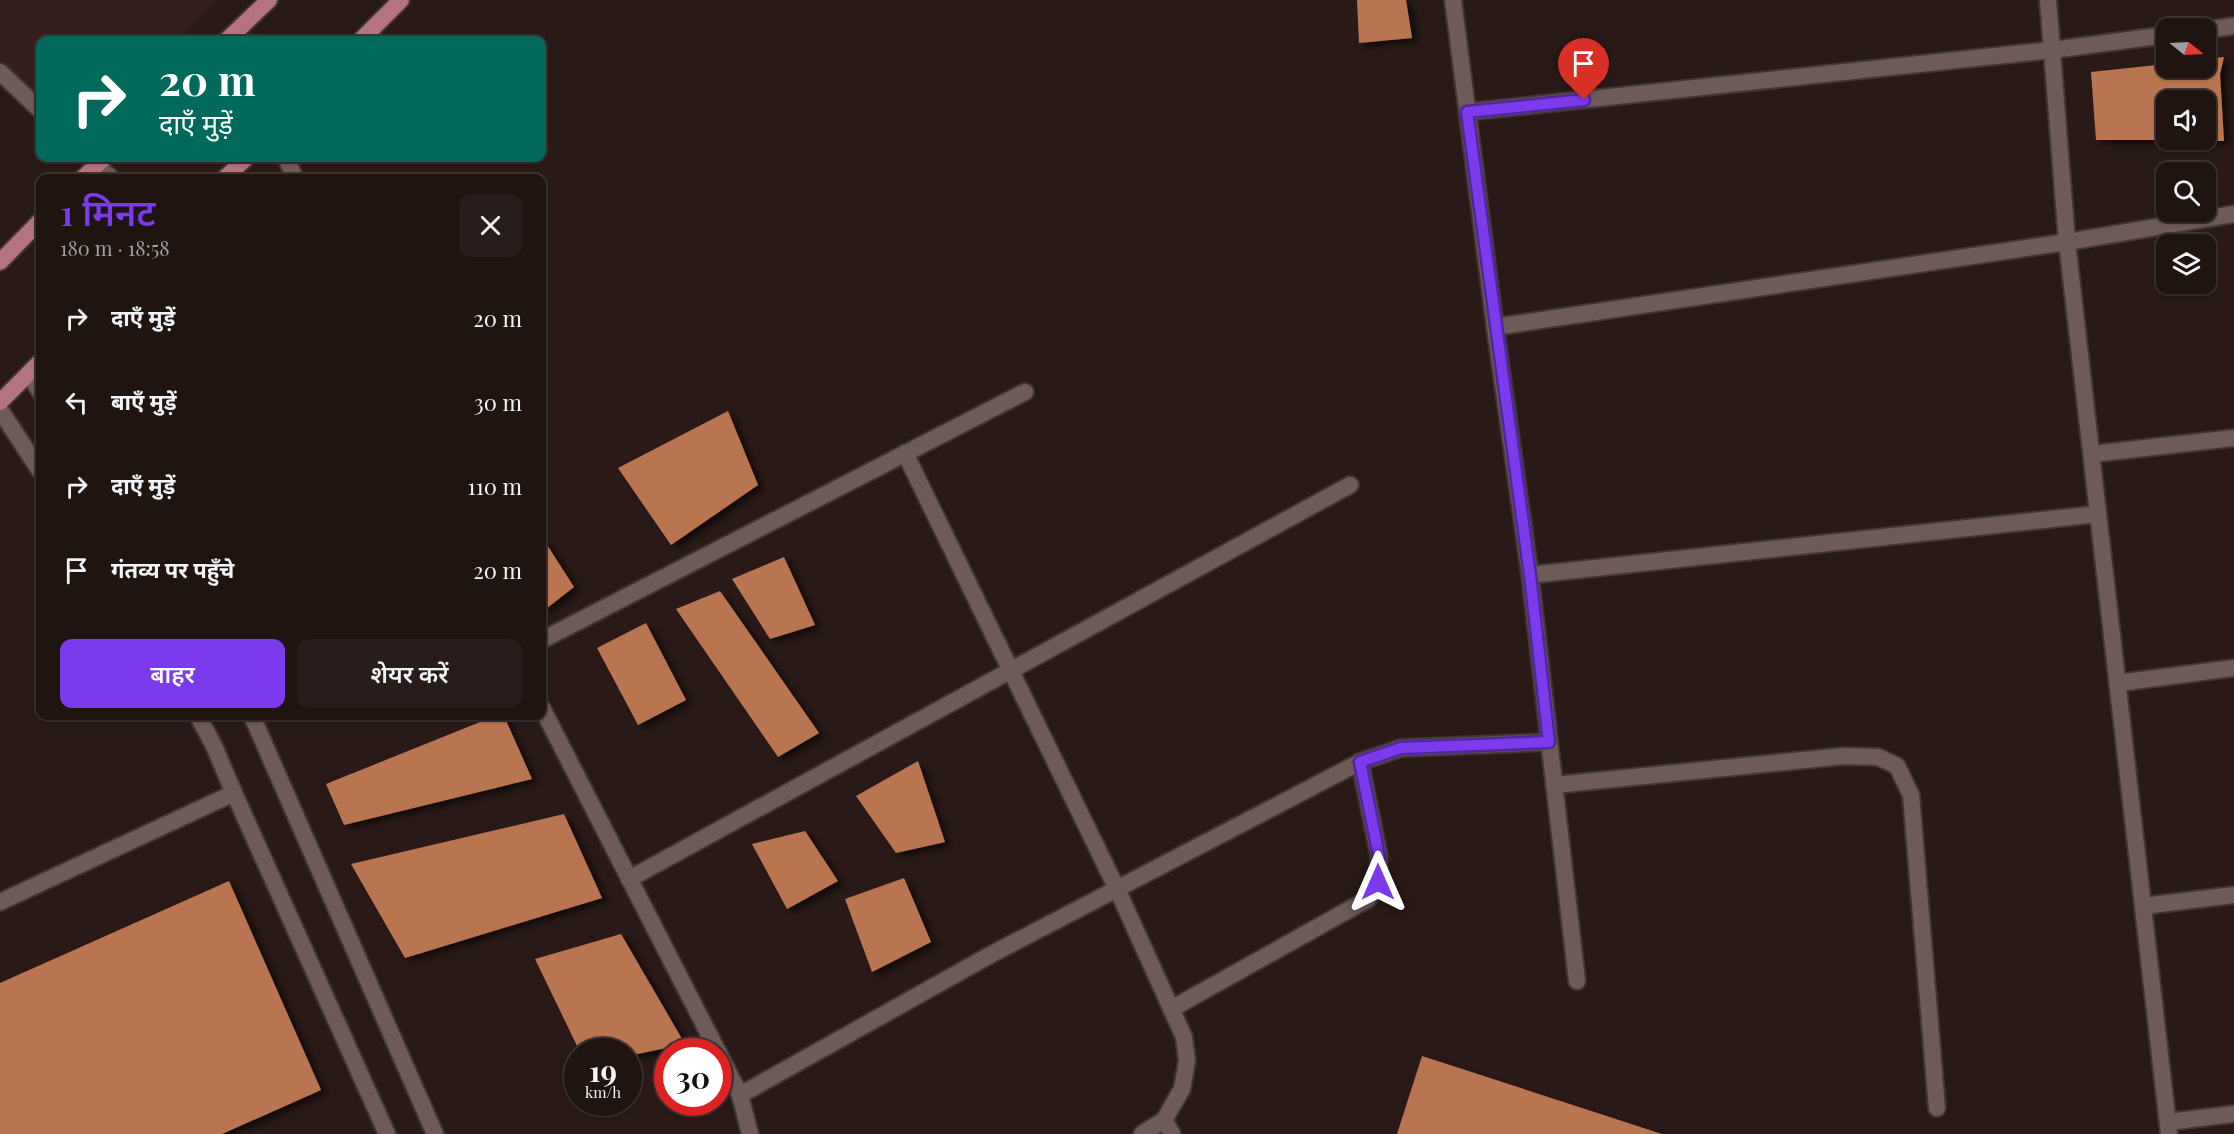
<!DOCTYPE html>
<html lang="hi">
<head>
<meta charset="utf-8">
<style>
	body { margin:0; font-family:"Playfair Display","Noto Sans Devanagari",serif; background:#281d1a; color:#f1f3f6; height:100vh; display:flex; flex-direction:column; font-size:22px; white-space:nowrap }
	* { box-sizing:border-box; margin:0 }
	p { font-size:20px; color:#a29e9f }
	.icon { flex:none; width:33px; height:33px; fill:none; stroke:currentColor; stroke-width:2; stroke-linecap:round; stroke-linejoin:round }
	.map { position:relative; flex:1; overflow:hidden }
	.side { position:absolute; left:36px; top:174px; width:510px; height:546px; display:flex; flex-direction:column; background:#201411; border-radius:12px; box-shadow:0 2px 4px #0004,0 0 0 2px #3d3331 }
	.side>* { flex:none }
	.banner { position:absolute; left:36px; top:36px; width:510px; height:126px; border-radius:12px; box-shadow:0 2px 4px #0004,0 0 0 2px #3d3331; background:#00695c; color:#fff; overflow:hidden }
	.needle { width:39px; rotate:108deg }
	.fabs { position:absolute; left:2156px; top:18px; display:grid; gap:12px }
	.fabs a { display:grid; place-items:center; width:60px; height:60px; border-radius:12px; background:#201411; box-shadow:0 2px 4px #0004,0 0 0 2px #3d3331; font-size:30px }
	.speed { position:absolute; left:564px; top:1038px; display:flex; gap:12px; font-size:30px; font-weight:700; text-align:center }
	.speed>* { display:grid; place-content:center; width:78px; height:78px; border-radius:50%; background:#201411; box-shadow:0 2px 4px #0004,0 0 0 2px #3d3331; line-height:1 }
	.speed small { font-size:15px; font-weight:400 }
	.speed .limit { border:9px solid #d22; background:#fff; color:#111 }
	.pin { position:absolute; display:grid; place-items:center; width:51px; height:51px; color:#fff; margin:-62px -26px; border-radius:50% 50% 50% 0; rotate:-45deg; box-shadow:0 0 6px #0007 }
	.pin .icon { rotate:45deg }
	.me { position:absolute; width:66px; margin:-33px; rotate:0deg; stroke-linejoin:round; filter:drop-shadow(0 0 4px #0008) }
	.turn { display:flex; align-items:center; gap:21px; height:126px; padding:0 24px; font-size:27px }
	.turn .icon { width:78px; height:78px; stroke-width:2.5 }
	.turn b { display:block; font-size:42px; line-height:51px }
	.round { display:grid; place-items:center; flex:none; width:63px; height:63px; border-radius:12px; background:#281d1a }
	.headline { display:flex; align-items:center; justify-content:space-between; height:102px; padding:0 24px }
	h1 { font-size:36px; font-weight:600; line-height:45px; color:#7c3aed }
	.button { display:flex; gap:12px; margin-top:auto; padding:12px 24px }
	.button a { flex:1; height:69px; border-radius:12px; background:#7c3aed; color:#fff; font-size:24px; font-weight:600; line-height:69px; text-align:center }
	.button a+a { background:#281d1a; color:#f1f3f6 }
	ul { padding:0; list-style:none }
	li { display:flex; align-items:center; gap:18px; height:84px; padding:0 24px }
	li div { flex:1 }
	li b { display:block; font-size:22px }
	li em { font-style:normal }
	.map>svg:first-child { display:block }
	.built { fill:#361e1c }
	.building { fill:#b9754f; filter:url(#shadow) }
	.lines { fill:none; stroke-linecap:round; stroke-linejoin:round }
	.service-casing { stroke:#423534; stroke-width:20 }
	.minor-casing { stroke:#423534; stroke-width:20 }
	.tertiary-casing { stroke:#423534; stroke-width:20 }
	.primary-casing { stroke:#423534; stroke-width:20 }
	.service { stroke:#6e5a57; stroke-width:16 }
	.minor { stroke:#6e5a57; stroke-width:16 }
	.tertiary { stroke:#6e5a57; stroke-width:16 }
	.primary { stroke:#b3737f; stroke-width:16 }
	.route-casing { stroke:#51269a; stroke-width:15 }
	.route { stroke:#7c3aed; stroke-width:10 }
</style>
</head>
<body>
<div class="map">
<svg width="2234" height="1134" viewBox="0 0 2234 1134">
	<defs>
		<filter id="shadow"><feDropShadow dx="6" dy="4" stdDeviation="3" flood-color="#0009"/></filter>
	</defs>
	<rect width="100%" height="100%" fill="#2a1a17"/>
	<path class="built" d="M 0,0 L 217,0 L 177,40 L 40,40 L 40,111 L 0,80 Z"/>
	<g class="building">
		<path d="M 1357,0 L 1406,0 L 1412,38 L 1359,43 Z"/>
		<path d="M 2224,57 L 2220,74 L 2224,141 L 2205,141 L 2205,100 L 2166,100 L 2166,140 L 2096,140 L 2091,72 L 2166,64 L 2166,68 L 2205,68 L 2205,59 Z"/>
		<path d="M 728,411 L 758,485 L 671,545 L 618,468 Z"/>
		<path d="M 542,537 L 574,587 L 542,612 Z"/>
		<path d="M 784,557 L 815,625 L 770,639 L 732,579 Z"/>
		<path d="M 720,591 L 819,733 L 778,757 L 676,609 Z"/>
		<path d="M 646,623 L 686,700 L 638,725 L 597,648 Z"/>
		<path d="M 495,716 L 504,716 L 532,779 L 344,825 L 326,784 Z"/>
		<path d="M 918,761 L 945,842 L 896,853 L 856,796 Z"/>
		<path d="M 564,814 L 602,898 L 405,958 L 351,864 Z"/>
		<path d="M 805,831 L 838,881 L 787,909 L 752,844 Z"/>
		<path d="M 904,878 L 931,942 L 872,972 L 845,899 Z"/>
		<path d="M 229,881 L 321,1090 L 222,1134 L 0,1134 L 0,983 Z"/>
		<path d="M 621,934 L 685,1044 L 628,1056 L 628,1052 L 580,1052 L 535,959 Z"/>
		<path d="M 1422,1056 L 1662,1134 L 1397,1134 Z"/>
	</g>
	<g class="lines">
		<defs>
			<g id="service">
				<path d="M 0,410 L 40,471"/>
				<path d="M 234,793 L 387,1134"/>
				<path d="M 0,902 L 234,793 L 214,746 L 198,716"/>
				<path d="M 1164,1120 L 1172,1134"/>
			</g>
			<g id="minor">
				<path d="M 1453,0 L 1495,327 L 1530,575 L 1577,981"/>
				<path d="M 2048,0 L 2067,242 L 2169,1134"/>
				<path d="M 2205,30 L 2234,26"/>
				<path d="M 1467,112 L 2052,50 L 2166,35"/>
				<path d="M 286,158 L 295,178"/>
				<path d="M 1495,327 L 2067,242 L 2234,214"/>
				<path d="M 29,373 L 40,392"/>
				<path d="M 905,453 L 1117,889 L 1184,1037 L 1187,1061 L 1182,1089 L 1164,1120 L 1142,1134"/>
				<path d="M 2092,454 L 2234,438"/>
				<path d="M 1530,575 L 2098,514"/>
				<path d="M 542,640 L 1025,392"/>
				<path d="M 2118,683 L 2234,668"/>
				<path d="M 542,708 L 718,1052"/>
				<path d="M 252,716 L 435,1134"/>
				<path d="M 1554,785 L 1844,756 L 1878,757 L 1897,766 L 1911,795 L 1937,1108"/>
				<path d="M 629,879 L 1350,485"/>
				<path d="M 2143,906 L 2234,895"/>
				<path d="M 1171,1009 L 1368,899 L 1378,882 L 1379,856 L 1360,762"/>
				<path d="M 718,1052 L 740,1095 L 750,1134"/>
				<path d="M 740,1095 L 990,955 L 1360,762 L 1401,748 L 1549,742"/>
				<path d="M 2168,1122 L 2234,1114"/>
			</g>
			<g id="tertiary">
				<path d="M 0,72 L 40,110"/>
				<path d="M 89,158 L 111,178"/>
			</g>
			<g id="primary">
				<path d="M 227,40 L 269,0"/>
				<path d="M 361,40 L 401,0"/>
				<path d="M 83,178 L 104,158"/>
				<path d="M 225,178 L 246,158"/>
				<path d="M 0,262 L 40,221"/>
				<path d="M 0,402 L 40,362"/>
			</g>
		</defs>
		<use href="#service" class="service-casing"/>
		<use href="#minor" class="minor-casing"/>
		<use href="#tertiary" class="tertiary-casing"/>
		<use href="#primary" class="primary-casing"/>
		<use href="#service" class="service"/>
		<use href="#minor" class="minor"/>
		<use href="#tertiary" class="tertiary"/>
		<use href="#primary" class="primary"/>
	</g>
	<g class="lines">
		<defs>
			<path id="route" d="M 1378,882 L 1379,856 L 1360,762 L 1401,748 L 1549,742 L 1530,575 L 1467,112 L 1584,100"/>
		</defs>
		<use href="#route" class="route-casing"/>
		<use href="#route" class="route"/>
	</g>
</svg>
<div class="fabs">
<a><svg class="needle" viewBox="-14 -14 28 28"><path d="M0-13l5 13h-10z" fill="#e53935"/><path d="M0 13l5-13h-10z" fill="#a29e9f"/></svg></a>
<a><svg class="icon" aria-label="sound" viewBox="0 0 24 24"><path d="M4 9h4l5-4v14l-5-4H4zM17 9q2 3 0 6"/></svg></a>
<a><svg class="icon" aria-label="search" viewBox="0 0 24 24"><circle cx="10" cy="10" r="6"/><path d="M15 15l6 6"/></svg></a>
<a><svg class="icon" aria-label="layers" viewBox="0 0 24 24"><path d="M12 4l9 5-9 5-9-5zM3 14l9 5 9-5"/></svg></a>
</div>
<div class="speed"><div>19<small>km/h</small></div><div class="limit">30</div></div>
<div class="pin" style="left:1584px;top:100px;background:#d93025"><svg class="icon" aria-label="arrive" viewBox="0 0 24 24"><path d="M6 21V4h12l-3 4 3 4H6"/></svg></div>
<svg class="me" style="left:1378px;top:882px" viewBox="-20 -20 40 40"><path d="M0-17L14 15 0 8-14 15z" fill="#7c3aed" stroke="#fff" stroke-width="4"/></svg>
<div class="banner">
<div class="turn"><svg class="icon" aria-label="right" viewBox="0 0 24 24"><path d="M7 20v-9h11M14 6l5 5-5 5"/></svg><div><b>20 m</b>दाएँ मुड़ें</div></div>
</div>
<section class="side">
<div class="headline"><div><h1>1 मिनट</h1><p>180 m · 18:58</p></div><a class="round"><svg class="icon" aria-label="close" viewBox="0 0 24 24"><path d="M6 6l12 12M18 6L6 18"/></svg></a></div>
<ul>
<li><svg class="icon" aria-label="right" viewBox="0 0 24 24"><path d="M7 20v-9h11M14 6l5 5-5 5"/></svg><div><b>दाएँ मुड़ें</b></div><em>20 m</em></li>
<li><svg class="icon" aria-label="left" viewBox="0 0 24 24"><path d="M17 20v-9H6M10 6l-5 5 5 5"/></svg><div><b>बाएँ मुड़ें</b></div><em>30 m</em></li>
<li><svg class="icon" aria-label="right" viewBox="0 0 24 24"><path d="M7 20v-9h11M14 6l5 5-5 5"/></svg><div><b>दाएँ मुड़ें</b></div><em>110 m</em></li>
<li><svg class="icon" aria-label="arrive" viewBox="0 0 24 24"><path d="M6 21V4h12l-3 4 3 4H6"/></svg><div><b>गंतव्य पर पहुँचे</b></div><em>20 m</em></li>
</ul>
<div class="button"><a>बाहर</a><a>शेयर करें</a></div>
</section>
</div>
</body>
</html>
